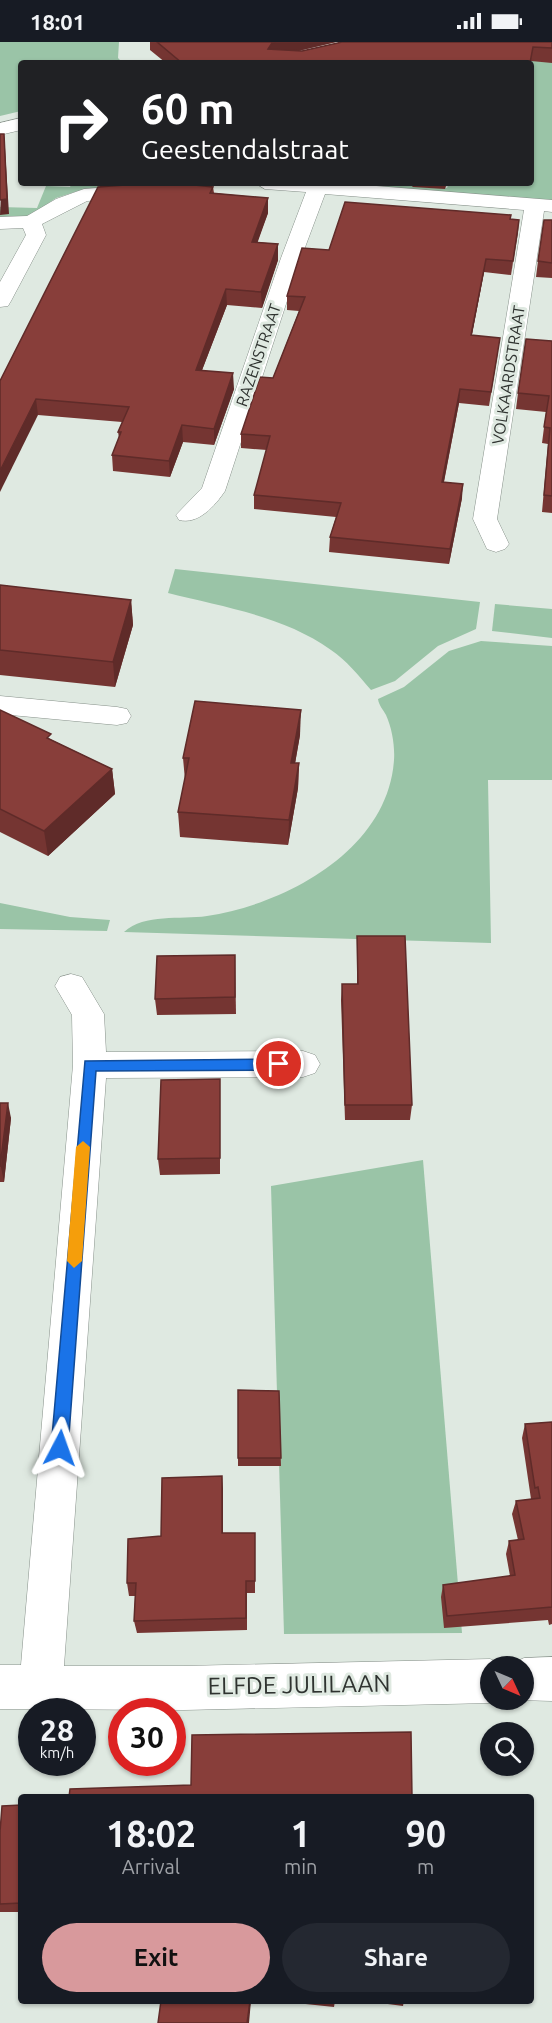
<!DOCTYPE html>
<html lang="en">
<head>
<meta charset="utf-8">
<style>
	body { margin:0; font-family:Ubuntu,sans-serif; background:#242831; color:#f1f3f6; height:100vh; display:flex; flex-direction:column; font-size:22px; white-space:nowrap }
	* { box-sizing:border-box; margin:0 }
	p { font-size:20px; color:#9ea1a6 }
	.icon { flex:none; width:33px; height:33px; fill:none; stroke:currentColor; stroke-width:2; stroke-linecap:round; stroke-linejoin:round }
	.map { position:relative; flex:1; overflow:hidden }
	.sheet { position:absolute; left:18px; top:1752px; width:516px; height:210px; display:flex; flex-direction:column; background:#171b24; border-radius:6px; box-shadow:0 2px 4px #0004 }
	.sheet>* { flex:none }
	.hud { position:absolute; left:18px; top:18px; width:516px; height:126px; border-radius:6px; box-shadow:0 2px 4px #0004; background:#202124; color:#fff; overflow:hidden }
	.needle { width:39px; rotate:134deg }
	.tools { position:absolute; left:480px; top:1614px; display:grid; gap:12px }
	.tools a { display:grid; place-items:center; width:54px; height:54px; border-radius:50%; background:#171b24; box-shadow:0 2px 4px #0004; font-size:30px }
	.speed { position:absolute; left:18px; top:1656px; display:flex; gap:12px; font-size:30px; font-weight:700; text-align:center }
	.speed>* { display:grid; place-content:center; width:78px; height:78px; border-radius:50%; background:#171b24; box-shadow:0 2px 4px #0004; line-height:1 }
	.speed small { font-size:15px; font-weight:400 }
	.speed .limit { border:9px solid #d22; background:#fff; color:#111 }
	.pin { position:absolute; display:grid; place-items:center; width:51px; height:51px; color:#fff; margin:-26px; border:3px solid #fff; border-radius:50%; box-shadow:0 2px 6px #0007 }
	.me { position:absolute; width:66px; margin:-33px; rotate:4deg; stroke-linejoin:round; filter:drop-shadow(0 0 4px #0008) }
	.turn { display:flex; align-items:center; gap:21px; height:126px; padding:0 24px; font-size:27px }
	.turn .icon { width:78px; height:78px; stroke-width:2.5 }
	.turn b { display:block; font-size:42px; line-height:51px }
	.eta { display:flex; justify-content:space-evenly; align-items:center; height:102px; text-align:center }
	.eta b { font-size:36px; font-weight:700; line-height:42px }
	.button { display:flex; gap:12px; margin-top:auto; padding:12px 24px }
	.button a { flex:1; height:69px; border-radius:36px; background:#d8999c; color:#111; font-size:24px; font-weight:700; line-height:69px; text-align:center }
	.button a+a { background:#242831; color:#f1f3f6 }
	.status { display:flex; justify-content:space-between; align-items:center; height:42px; padding:0 30px; background:#171b24; direction:ltr }
	.status svg { height:16px; fill:currentColor }
	.map>svg:first-child { display:block }
	.green { fill:#9ac4a7 }
	.lines { fill:none; stroke-linecap:round; stroke-linejoin:round }
	.street-casing { stroke:#87918a; stroke-width:1 }
	.street { fill:#fff; fill-rule:evenodd }
	.wall { fill:#753532 }
	.shaded-wall { fill:#5f2b29 }
	.building { fill:#883e3a; stroke:#5f2b29; stroke-width:1.5 }
	.route { fill:#1a73e8; stroke:#114b97; stroke-width:1.5 }
	.slow { fill:#f59e0b }
	.labels { text-anchor:middle; stroke-width:6; stroke-linejoin:round; paint-order:stroke }
	.far-street-label { font-size:16px; fill:#2f3330; stroke:#dfe9e1 }
	.near-street-label { font-size:24px; fill:#2f3330; stroke:#dfe9e1 }
</style>
</head>
<body>
<div class="status"><b>18:01</b><svg viewBox="0 0 49 12"><path d="M0 12V9h3v3zM5 12V6h3v6zM10 12V3h3v9zM15 12V0h3v12zM26 1h20v11H26zM47 4h2v5h-2z"/></svg></div>
<div class="map">
<svg width="552" height="1981" viewBox="0 0 552 1981">
	<rect width="100%" height="100%" fill="#dfe9e1"/>
	<g class="green">
		<path d="M 0,0 L 119,0 L 118,16 L 123,21 L 21,21 L 21,69 L 0,74 Z"/>
		<path d="M 552,0 L 552,160 L 324,141 L 389,141 L 447,146 L 449,141 L 531,141 L 531,21 L 532,15 Z"/>
		<path d="M 72,141 L 165,141 L 78,149 L 56,156 L 30,174 L 0,176 L 0,165 L 37,166 L 46,144 L 70,145 Z"/>
		<path d="M 175,527 L 480,560 L 476,587 L 438,604 L 395,639 L 371,648 C 359,634 346,618 331,608 C 284,574 223,565 168,551 Z"/>
		<path d="M 495,562 L 552,567 L 552,596 L 492,589 Z"/>
		<path d="M 481,599 L 552,604 L 552,738 L 488,738 L 491,901 L 124,890 C 145,871 180,878 207,874 C 286,862 388,808 394,718 C 395,704 392,686 386,673 C 383,667 379,664 378,657 L 404,645 L 449,609 Z"/>
		<path d="M 0,861 L 70,875 L 110,878 L 107,889 L 0,887 Z"/>
		<path d="M 423,1118 L 462,1591 L 284,1592 L 271,1144 Z"/>
	</g>
	<g class="lines">
		<defs>
			<g id="street">
				<path d="M 21,76 L 21,88 L 0,93 L 0,81 Z"/>
				<path d="M 161,141 L 204,141 L 201,145 L 150,155 L 87,159 L 42,182 L 46,193 L 11,259 L 8,264 L 0,265 L 0,240 L 26,193 L 23,186 L 0,187 L 0,175 L 27,174 L 56,157 L 84,147 Z"/>
				<path d="M 255,141 L 339,141 L 552,158 L 552,170 L 544,169 L 497,477 L 509,502 L 505,507 L 496,510 L 487,507 L 473,477 L 524,168 L 325,152 L 301,216 L 225,449 C 215,464 198,483 179,478 L 176,473 L 202,446 L 281,216 L 306,150 L 265,147 Z"/>
				<path d="M 0,654 L 117,665 L 127,667 L 131,674 L 127,681 L 117,683 L 0,672 Z"/>
				<path d="M 71,932 L 82,935 L 104,972 L 106,1010 L 303,1009 L 315,1013 L 320,1022 L 315,1031 L 303,1035 L 106,1036 L 64,1624 L 184,1624 L 490,1617 L 506,1624 L 490,1624 L 490,1658 L 497,1658 L 490,1661 L 184,1668 L 0,1667 L 0,1623 L 21,1623 L 73,1023 L 72,973 L 55,944 L 60,935 Z"/>
				<path d="M 552,1615 L 552,1659 L 519,1658 L 524,1658 L 524,1624 L 509,1623 L 524,1616 Z"/>
			</g>
		</defs>
		<use href="#street" class="street-casing"/>
		<use href="#street" class="street"/>
	</g>
	<g class="wall">
		<path d="M 150,0 L 336,0 L 298,9 L 552,0 L 552,21 L 531,19 L 531,21 L 166,21 L 150,8 Z"/>
		<path d="M 408,141 L 447,141 L 445,147 L 413,145 Z"/>
		<path d="M 213,145 L 214,151 L 268,156 L 268,171 L 257,200 L 278,202 L 278,218 L 262,266 L 227,263 L 202,328 L 234,347 L 214,403 L 183,400 L 170,435 L 113,429 L 112,413 L 119,396 L 118,390 L 122,380 L 38,373 L 0,339 Z"/>
		<path d="M 511,177 L 519,178 L 511,233 L 484,230 L 472,293 L 498,310 L 489,364 L 459,361 L 444,440 L 462,456 L 449,522 L 329,510 L 330,495 L 336,475 L 254,467 L 254,453 L 267,408 L 241,406 L 241,392 L 273,336 L 299,269 L 287,268 L 287,254 L 329,208 Z"/>
		<path d="M 552,178 L 552,236 L 536,235 L 538,219 Z"/>
		<path d="M 552,299 L 552,471 L 542,470 L 548,402 L 542,401 L 546,370 L 516,367 L 518,351 Z"/>
		<path d="M 0,543 L 131,558 L 133,583 L 115,645 L 0,633 Z"/>
		<path d="M 0,668 L 52,698 L 112,727 L 115,752 L 48,814 L 0,790 Z"/>
		<path d="M 300,693 L 295,721 L 299,721 L 298,746 L 288,803 L 180,795 L 178,770 L 185,738 L 183,716 Z"/>
		<path d="M 357,894 L 412,1063 L 410,1078 L 345,1078 L 341,958 L 342,942 L 357,942 Z"/>
		<path d="M 235,913 L 236,972 L 157,973 L 155,957 Z"/>
		<path d="M 220,1053 L 220,1132 L 160,1133 L 158,1117 Z"/>
		<path d="M 0,1061 L 11,1076 L 4,1140 L 0,1140 Z"/>
		<path d="M 279,1349 L 281,1424 L 238,1424 L 238,1416 Z"/>
		<path d="M 552,1380 L 552,1582 L 549,1583 L 548,1578 L 444,1586 L 441,1555 L 443,1543 L 510,1534 L 506,1512 L 509,1499 L 518,1498 L 512,1472 L 516,1459 L 531,1457 L 522,1396 L 525,1382 Z"/>
		<path d="M 222,1434 L 223,1491 L 255,1491 L 255,1551 L 247,1551 L 247,1588 L 137,1591 L 134,1579 L 135,1554 L 129,1554 L 127,1541 L 161,1494 Z"/>
		<path d="M 21,1763 L 21,1870 L 0,1870 L 0,1790 Z"/>
		<path d="M 277,1959 L 335,1959 L 334,1965 Z"/>
		<path d="M 365,1959 L 404,1959 L 403,1964 Z"/>
	</g>
	<g class="shaded-wall">
		<path d="M 275,0 L 336,0 L 272,15 L 268,7 L 272,1 Z"/>
		<path d="M 4,92 L 5,106 L 9,172 L 0,173 Z"/>
		<path d="M 268,156 L 268,171 L 252,216 L 252,200 Z"/>
		<path d="M 519,178 L 518,191 L 511,233 L 513,219 Z"/>
		<path d="M 278,202 L 278,218 L 262,266 L 261,250 Z"/>
		<path d="M 486,217 L 484,230 L 469,307 L 471,293 Z"/>
		<path d="M 226,247 L 227,263 L 196,344 L 196,328 Z"/>
		<path d="M 233,331 L 234,347 L 214,403 L 214,387 Z"/>
		<path d="M 460,347 L 459,361 L 441,454 L 442,440 Z"/>
		<path d="M 36,357 L 38,373 L 0,450 L 0,429 Z"/>
		<path d="M 182,383 L 183,400 L 170,435 L 169,419 Z"/>
		<path d="M 463,442 L 462,456 L 449,522 L 450,507 Z"/>
		<path d="M 131,558 L 133,583 L 115,645 L 113,620 Z"/>
		<path d="M 301,668 L 300,693 L 291,745 L 291,721 Z"/>
		<path d="M 299,721 L 298,746 L 288,803 L 289,778 Z"/>
		<path d="M 112,727 L 115,752 L 48,814 L 44,789 Z"/>
		<path d="M 8,1061 L 11,1076 L 4,1140 L 1,1125 Z"/>
		<path d="M 222,1434 L 223,1447 L 223,1504 L 222,1491 Z"/>
		<path d="M 250,1959 L 251,1959 L 249,1981 L 247,1981 Z"/>
	</g>
	<g class="building">
		<path d="M 157,0 L 275,0 L 272,1 L 268,7 L 302,9 L 342,0 L 552,0 L 552,6 L 533,5 L 530,21 L 182,21 Z"/>
		<path d="M 0,92 L 4,92 L 7,157 L 0,158 Z"/>
		<path d="M 153,141 L 176,141 L 213,145 L 210,151 L 268,156 L 252,200 L 278,202 L 261,250 L 226,247 L 196,328 L 233,331 L 214,387 L 182,383 L 169,419 L 112,413 L 121,390 L 118,390 L 129,365 L 36,357 L 0,429 L 0,339 L 98,145 Z"/>
		<path d="M 345,160 L 511,173 L 510,177 L 519,178 L 513,219 L 486,217 L 471,293 L 500,296 L 491,350 L 460,347 L 442,440 L 463,442 L 450,507 L 330,495 L 341,461 L 254,453 L 270,394 L 241,392 L 260,335 L 273,336 L 305,255 L 287,254 L 302,206 L 329,208 Z"/>
		<path d="M 544,178 L 552,178 L 552,221 L 538,219 Z"/>
		<path d="M 526,297 L 552,299 L 552,454 L 544,453 L 550,386 L 544,385 L 549,354 L 518,351 Z"/>
		<path d="M 0,543 L 131,558 L 113,620 L 0,608 Z"/>
		<path d="M 195,659 L 301,668 L 291,721 L 299,721 L 289,778 L 178,770 L 189,716 L 183,716 Z"/>
		<path d="M 0,668 L 51,692 L 47,696 L 112,727 L 44,789 L 0,767 Z"/>
		<path d="M 357,894 L 405,894 L 412,1063 L 345,1063 L 342,942 L 358,942 Z"/>
		<path d="M 235,913 L 235,955 L 155,957 L 157,914 Z"/>
		<path d="M 220,1037 L 220,1116 L 158,1117 L 161,1038 Z"/>
		<path d="M 0,1061 L 8,1061 L 0,1125 Z"/>
		<path d="M 238,1348 L 279,1349 L 281,1416 L 238,1416 Z"/>
		<path d="M 552,1380 L 552,1565 L 447,1574 L 443,1543 L 515,1533 L 509,1499 L 524,1497 L 516,1459 L 540,1456 L 538,1445 L 535,1446 L 525,1382 Z"/>
		<path d="M 222,1434 L 222,1491 L 255,1491 L 255,1539 L 246,1539 L 246,1576 L 134,1579 L 136,1541 L 127,1541 L 128,1497 L 161,1494 L 162,1436 Z"/>
		<path d="M 411,1690 L 412,1755 L 69,1755 L 70,1747 L 191,1743 L 192,1693 Z"/>
		<path d="M 21,1763 L 21,1861 L 0,1862 L 0,1790 L 2,1764 Z"/>
		<path d="M 161,1959 L 250,1959 L 247,1981 L 158,1981 Z"/>
	</g>
	<path class="route" d="M 279,1017 L 286,1022 L 279,1028 L 96,1029 L 68,1406 L 65,1411 L 60,1413 L 54,1411 L 51,1406 L 85,1019 Z"/>
	<path class="slow" d="M 83,1099 L 90,1105 L 82,1219 L 74,1226 L 67,1219 L 76,1105 Z"/>
	<g class="labels">
		<g class="far-street-label">
			<text transform="translate(258 313) rotate(-71)" y="6">RAZENSTRAAT</text>
			<text transform="translate(508 333) rotate(-81)" y="6">VOLKAARDSTRAAT</text>
		</g>
		<g class="near-street-label">
			<text transform="translate(299 1643) rotate(-1)" y="8">ELFDE JULILAAN</text>
		</g>
	</g>
</svg>
<div class="tools">
<a><svg class="needle" viewBox="-14 -14 28 28"><path d="M0-13l5 13h-10z" fill="#e53935"/><path d="M0 13l5-13h-10z" fill="#9ea1a6"/></svg></a>
<a><svg class="icon" aria-label="search" viewBox="0 0 24 24"><circle cx="10" cy="10" r="6"/><path d="M15 15l6 6"/></svg></a>
</div>
<div class="speed"><div>28<small>km/h</small></div><div class="limit">30</div></div>
<div class="pin" style="left:279px;top:1022px;background:#d93025"><svg class="icon" aria-label="arrive" viewBox="0 0 24 24"><path d="M6 21V4h12l-3 4 3 4H6"/></svg></div>
<svg class="me" style="left:60px;top:1406px" viewBox="-20 -20 40 40"><path d="M0-17L14 15 0 8-14 15z" fill="#1a73e8" stroke="#fff" stroke-width="4"/></svg>
<div class="hud">
<div class="turn"><svg class="icon" aria-label="right" viewBox="0 0 24 24"><path d="M7 20v-9h11M14 6l5 5-5 5"/></svg><div><b>60 m</b>Geestendalstraat</div></div>
</div>
<section class="sheet">
<div class="eta">
<div><b>18:02</b><p>Arrival</p></div>
<div><b>1</b><p>min</p></div>
<div><b>90</b><p>m</p></div>
</div>
<div class="button"><a>Exit</a><a>Share</a></div>
</section>
</div>
</body>
</html>
